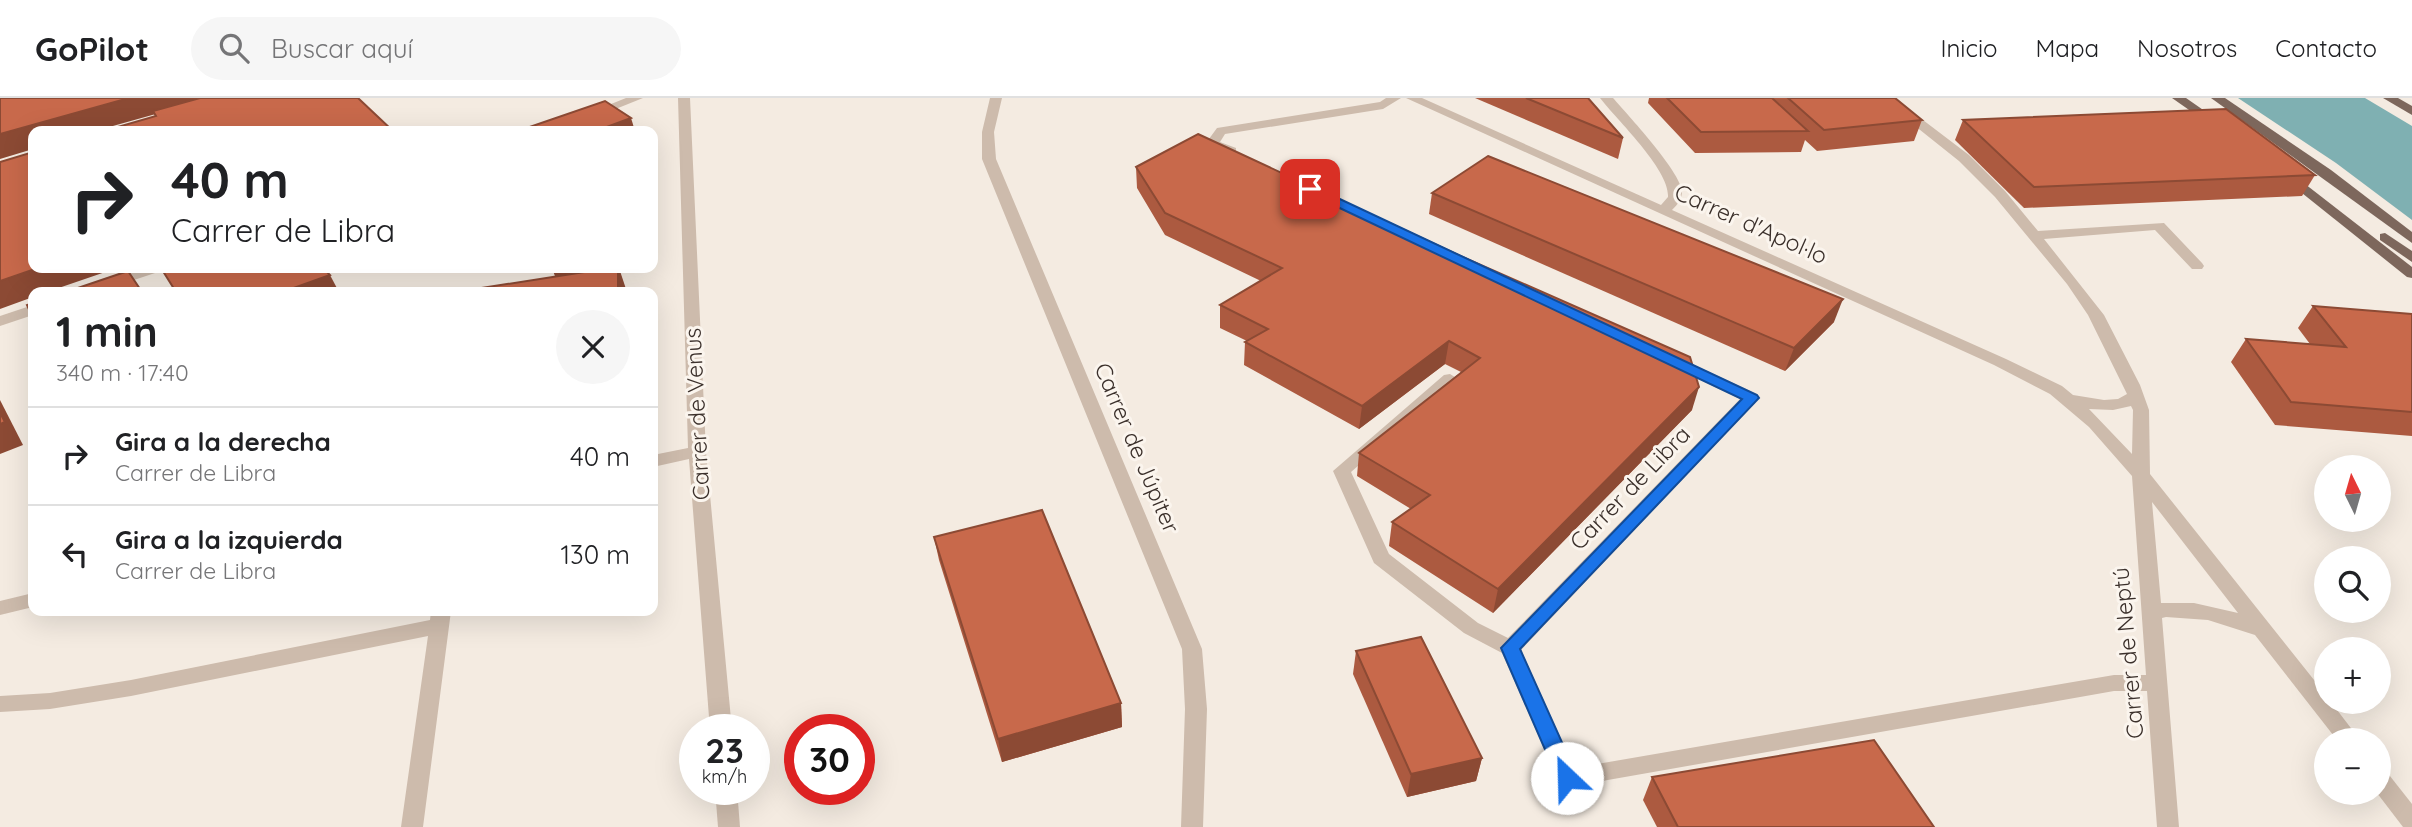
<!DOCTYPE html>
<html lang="es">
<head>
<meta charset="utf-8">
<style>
	body { margin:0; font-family:Quicksand,sans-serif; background:#f6f6f6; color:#202124; height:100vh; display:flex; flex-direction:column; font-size:26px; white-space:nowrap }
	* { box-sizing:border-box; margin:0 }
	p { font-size:23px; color:#757577 }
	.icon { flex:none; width:38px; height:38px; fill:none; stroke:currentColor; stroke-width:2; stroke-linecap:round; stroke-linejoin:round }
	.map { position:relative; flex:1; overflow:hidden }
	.details { position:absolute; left:28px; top:189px; width:630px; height:329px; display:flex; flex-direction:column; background:#fff; border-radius:14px; box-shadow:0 7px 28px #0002 }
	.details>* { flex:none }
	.guide { position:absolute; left:28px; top:28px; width:630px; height:147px; border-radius:14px; box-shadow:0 7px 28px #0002; background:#fff; color:#202124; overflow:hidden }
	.needle { width:46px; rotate:355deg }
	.tools { position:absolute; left:2314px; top:357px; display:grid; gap:14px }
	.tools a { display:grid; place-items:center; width:77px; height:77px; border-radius:50%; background:#fff; box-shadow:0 7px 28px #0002; font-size:35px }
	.speed { position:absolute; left:679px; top:616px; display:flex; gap:14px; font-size:35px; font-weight:700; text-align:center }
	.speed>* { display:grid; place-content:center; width:91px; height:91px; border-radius:50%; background:#fff; box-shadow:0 7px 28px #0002; line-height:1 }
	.speed small { font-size:18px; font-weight:400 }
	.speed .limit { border:10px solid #d22; background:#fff; color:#111 }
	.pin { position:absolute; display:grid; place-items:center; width:60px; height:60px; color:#fff; margin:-30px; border-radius:14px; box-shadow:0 4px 10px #0006 }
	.me { position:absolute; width:77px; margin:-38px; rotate:336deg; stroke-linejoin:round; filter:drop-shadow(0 0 5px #0008) }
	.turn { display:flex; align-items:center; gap:24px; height:147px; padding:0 28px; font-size:32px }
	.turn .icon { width:91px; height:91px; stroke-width:2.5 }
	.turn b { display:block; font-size:49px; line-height:60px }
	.round { display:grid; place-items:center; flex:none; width:74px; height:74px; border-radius:37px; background:#f6f6f6 }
	.summary { display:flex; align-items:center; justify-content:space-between; height:119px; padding:0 28px }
	h1 { font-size:42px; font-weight:800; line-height:52px }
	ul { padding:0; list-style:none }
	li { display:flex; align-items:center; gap:21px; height:98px; padding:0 28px; border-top:2px solid #e0e0e0 }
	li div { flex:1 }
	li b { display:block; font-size:26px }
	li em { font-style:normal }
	header { display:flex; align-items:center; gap:42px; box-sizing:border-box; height:98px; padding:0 35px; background:#fff; border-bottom:2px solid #e0e0e0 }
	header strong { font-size:33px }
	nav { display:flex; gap:38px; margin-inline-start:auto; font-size:24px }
	.search { width:490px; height:63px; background:#f6f6f6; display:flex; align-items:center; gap:18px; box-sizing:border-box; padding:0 24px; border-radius:38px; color:#757577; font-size:26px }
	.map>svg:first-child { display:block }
	.water { fill:#7fb0b2 }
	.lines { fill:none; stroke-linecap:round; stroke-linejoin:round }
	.minor { fill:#cdbbac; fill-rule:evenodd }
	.major { fill:#7d675c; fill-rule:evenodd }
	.wall { fill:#ac5a40 }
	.shaded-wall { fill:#8c4a34 }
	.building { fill:#c8694b; stroke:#8c4a34; stroke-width:2 }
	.route { fill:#1a73e8; stroke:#114b97; stroke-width:2 }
	.labels { text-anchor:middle; stroke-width:6; stroke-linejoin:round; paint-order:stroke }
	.street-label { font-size:23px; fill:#3b302b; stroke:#fbf5ee }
</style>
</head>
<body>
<header>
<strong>GoPilot</strong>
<div class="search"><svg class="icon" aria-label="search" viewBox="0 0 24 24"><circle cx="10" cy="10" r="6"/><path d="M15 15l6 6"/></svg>Buscar aquí</div>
<nav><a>Inicio</a><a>Mapa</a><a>Nosotros</a><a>Contacto</a></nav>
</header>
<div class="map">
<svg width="2412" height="729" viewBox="0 0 2412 729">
	<rect width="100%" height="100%" fill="#f4ebe1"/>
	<path class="water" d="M 2238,0 L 2365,0 L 2412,28 L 2412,122 L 2336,65 Z"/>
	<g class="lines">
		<g class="minor">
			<path d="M 626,0 L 643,0 L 561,33 L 544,33 Z"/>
			<path d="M 678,0 L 690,0 L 706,354 L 732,632 L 710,632 L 689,361 L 653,369 L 653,357 L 688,350 Z"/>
			<path d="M 990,0 L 1002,0 L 994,34 L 996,61 L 1202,551 L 1207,611 L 1203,729 L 1181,729 L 1185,611 L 1182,551 L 982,61 L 982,34 Z"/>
			<path d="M 1386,0 L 1401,0 L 1383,11 L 1225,36 L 1220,44 L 1236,50 L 1236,56 L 1226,56 L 1206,45 L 1217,30 L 1380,4 Z"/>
			<path d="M 1406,0 L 1422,0 L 1661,107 L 1668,99 C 1670,72 1617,22 1600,0 L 1613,0 C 1627,16 1680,73 1682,93 C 1682,101 1678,106 1672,112 L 2006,261 L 2062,288 L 2073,297 L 2104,302 L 2118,301 L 2127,296 L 2088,217 L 2067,186 L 1995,99 L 1959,63 L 1880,0 L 1894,0 L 1969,57 L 2005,93 L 2038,133 L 2164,125 L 2202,165 L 2204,168 L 2202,171 L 2192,171 L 2155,132 L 2044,141 L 2104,217 L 2140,287 L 2149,312 L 2150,376 L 2326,597 L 2326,604 L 2331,604 L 2360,642 L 2337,642 L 2255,537 L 2208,522 L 2166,519 L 2162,520 L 2179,729 L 2157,729 L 2147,593 L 2114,593 L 1568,689 L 1560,687 L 1502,555 L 1464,535 L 1374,465 L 1333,373 L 1444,277 L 1450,276 L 1458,281 L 1351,374 L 1389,456 L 1478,525 L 1508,540 L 1740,301 L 1667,266 L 1665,263 L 1667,260 L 1679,260 L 1757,296 L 1759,300 L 1521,552 L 1574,670 L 2114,577 L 2146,577 L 2132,378 L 2089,329 L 2050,296 L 1994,267 ZM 2131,308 L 2133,312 L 2132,356 L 2089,311 L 2113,312 ZM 2152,404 L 2238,515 L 2194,505 L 2161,505 Z"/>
			<path d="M 142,170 L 163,170 L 161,173 L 98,194 L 76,194 L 79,191 Z"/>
			<path d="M 33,207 L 33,217 L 0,228 L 0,218 Z"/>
			<path d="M 33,495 L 33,509 L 0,517 L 0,503 Z"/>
			<path d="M 431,513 L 451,513 L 423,729 L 401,729 L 428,538 L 131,598 L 50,611 L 0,614 L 0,598 L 50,595 L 131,582 L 430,522 Z"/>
			<path d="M 2378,671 L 2386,673 L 2412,706 L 2412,729 L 2403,729 L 2377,695 Z"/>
			<path d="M 715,691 L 737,691 L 740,729 L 718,729 Z"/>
		</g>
		<g class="major">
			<path d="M 2172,0 L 2186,0 L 2222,25 L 2216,29 L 2212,28 Z"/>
			<path d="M 2211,0 L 2225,0 L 2331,72 L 2412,134 L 2412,145 Z"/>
			<path d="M 2383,0 L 2398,0 L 2412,8 L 2412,17 Z"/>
			<path d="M 2287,72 L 2412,169 L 2412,180 L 2407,179 L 2282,79 L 2280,76 Z"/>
			<path d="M 2385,135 L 2412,153 L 2412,164 L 2380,142 L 2380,136 Z"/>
		</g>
	</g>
	<g class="wall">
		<path d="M 1475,0 L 1588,0 L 1623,40 L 1618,61 Z"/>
		<path d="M 1649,0 L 1895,0 L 1922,22 L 1914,43 L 1817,53 L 1805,42 L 1801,54 L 1695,55 L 1648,5 Z"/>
		<path d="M 1963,22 L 2315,77 L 2302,98 L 2024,110 L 1955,42 Z"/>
		<path d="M 1136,69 L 1692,312 L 1493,515 L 1389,448 L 1392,424 L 1411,411 L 1357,378 L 1359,355 L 1461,274 L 1445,266 L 1359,331 L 1244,267 L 1245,244 L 1247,243 L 1220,230 L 1220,207 L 1261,183 L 1165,137 L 1137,90 Z"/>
		<path d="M 1432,95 L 1834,224 L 1785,273 L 1429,116 Z"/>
		<path d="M 2313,208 L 2412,216 L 2412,338 L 2275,327 L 2231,264 L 2246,241 L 2310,246 L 2298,230 Z"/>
		<path d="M 934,439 L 1121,605 L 1122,629 L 1002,664 L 939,462 Z"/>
		<path d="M 1356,553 L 1482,660 L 1476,683 L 1407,699 L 1353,576 Z"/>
		<path d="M 1652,679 L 1934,729 L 1657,729 L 1643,702 Z"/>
	</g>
	<g class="shaded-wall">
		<path d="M 129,0 L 213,0 L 95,33 L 33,33 L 33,51 L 0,61 L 0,36 Z"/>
		<path d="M 631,20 L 635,33 L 596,33 Z"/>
		<path d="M 38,170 L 117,170 L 47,194 L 33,194 L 33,199 L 0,211 L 0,183 Z"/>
		<path d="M 552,170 L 619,170 L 626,191 L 626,194 L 618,194 L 556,181 Z"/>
		<path d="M 330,177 L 339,194 L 293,194 L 291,191 Z"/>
		<path d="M 1843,201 L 1834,224 L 1785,273 L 1794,250 Z"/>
		<path d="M 1449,243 L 1445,266 L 1359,331 L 1362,308 Z"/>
		<path d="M 1699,289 L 1692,312 L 1493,515 L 1498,491 Z"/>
		<path d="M 0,302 L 23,347 L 0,356 Z"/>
		<path d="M 1121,605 L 1122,629 L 1002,664 L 998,641 Z"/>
		<path d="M 1482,660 L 1476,683 L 1407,699 L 1411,676 Z"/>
	</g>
	<g class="building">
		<path d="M 0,0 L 129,0 L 0,36 Z"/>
		<path d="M 200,0 L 358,0 L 393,33 L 104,33 L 156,18 L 153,13 Z"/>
		<path d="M 1526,0 L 1588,0 L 1623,40 Z"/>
		<path d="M 1667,0 L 1772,0 L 1808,33 L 1701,34 Z"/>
		<path d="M 1788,0 L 1895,0 L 1922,22 L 1824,32 Z"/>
		<path d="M 605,3 L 631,20 L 596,33 L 518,33 Z"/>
		<path d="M 2226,11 L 2315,77 L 2034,89 L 1963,22 Z"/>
		<path d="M 1198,36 L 1456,156 L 1690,259 L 1699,289 L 1498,491 L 1392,424 L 1430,397 L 1359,355 L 1480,260 L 1449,243 L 1362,308 L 1245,244 L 1268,231 L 1220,207 L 1282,170 L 1165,115 L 1136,69 Z"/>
		<path d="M 33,54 L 33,170 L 38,170 L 0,183 L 0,64 Z"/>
		<path d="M 1488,58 L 1843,201 L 1794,250 L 1432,95 Z"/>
		<path d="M 161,170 L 323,170 L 330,177 L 291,191 L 294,194 L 176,194 Z"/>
		<path d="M 610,170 L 618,170 L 618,194 L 456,194 Z"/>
		<path d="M 128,173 L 142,194 L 66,194 Z"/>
		<path d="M 33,205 L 33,220 L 27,207 Z"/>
		<path d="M 2313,208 L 2412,216 L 2412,314 L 2291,304 L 2246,241 L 2346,249 Z"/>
		<path d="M 0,315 L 5,324 L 0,326 Z"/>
		<path d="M 1042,412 L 1121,605 L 998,641 L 934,439 Z"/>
		<path d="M 1421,539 L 1482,660 L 1411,676 L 1356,553 Z"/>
		<path d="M 1874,642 L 1934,729 L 1678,729 L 1652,679 Z"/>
	</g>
	<path class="route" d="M 1310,87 L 1757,297 L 1759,300 L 1520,551 L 1578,680 L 1575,686 L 1567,689 L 1560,686 L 1501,550 L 1742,301 L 1306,94 L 1306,88 Z"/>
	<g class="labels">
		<g class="street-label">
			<text transform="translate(1751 126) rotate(24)" y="8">Carrer d'Apol·lo</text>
			<text transform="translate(697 316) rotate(-93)" y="8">Carrer de Venus</text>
			<text transform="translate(1137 350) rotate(67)" y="8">Carrer de Júpiter</text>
			<text transform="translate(1630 390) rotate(-46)" y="8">Carrer de Libra</text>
			<text transform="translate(2128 555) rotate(-95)" y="8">Carrer de Neptú</text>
		</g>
	</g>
</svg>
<div class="tools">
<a><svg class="needle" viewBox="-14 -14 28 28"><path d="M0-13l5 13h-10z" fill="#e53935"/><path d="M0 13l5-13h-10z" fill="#757577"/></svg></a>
<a><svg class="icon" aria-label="search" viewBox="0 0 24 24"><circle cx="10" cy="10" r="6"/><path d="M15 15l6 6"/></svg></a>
<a>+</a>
<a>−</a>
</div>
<div class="speed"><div>23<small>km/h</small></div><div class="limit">30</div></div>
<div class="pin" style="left:1310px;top:91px;background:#d93025"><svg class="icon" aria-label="arrive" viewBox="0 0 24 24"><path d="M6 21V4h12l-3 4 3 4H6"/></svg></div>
<svg class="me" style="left:1567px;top:680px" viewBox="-20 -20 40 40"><circle r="19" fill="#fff"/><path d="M0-13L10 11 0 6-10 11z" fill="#1a73e8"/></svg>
<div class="guide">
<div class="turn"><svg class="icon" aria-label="right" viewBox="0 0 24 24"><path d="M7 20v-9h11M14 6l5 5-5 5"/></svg><div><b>40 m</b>Carrer de Libra</div></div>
</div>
<section class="details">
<div class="summary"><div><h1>1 min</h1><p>340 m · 17:40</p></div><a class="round"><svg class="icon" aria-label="close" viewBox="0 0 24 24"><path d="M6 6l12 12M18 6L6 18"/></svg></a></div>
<ul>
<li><svg class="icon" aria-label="right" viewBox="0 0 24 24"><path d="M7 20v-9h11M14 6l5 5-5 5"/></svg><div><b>Gira a la derecha</b><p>Carrer de Libra</p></div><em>40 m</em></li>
<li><svg class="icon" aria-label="left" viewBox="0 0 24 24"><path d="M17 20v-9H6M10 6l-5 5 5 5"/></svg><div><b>Gira a la izquierda</b><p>Carrer de Libra</p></div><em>130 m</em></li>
</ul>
</section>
</div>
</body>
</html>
